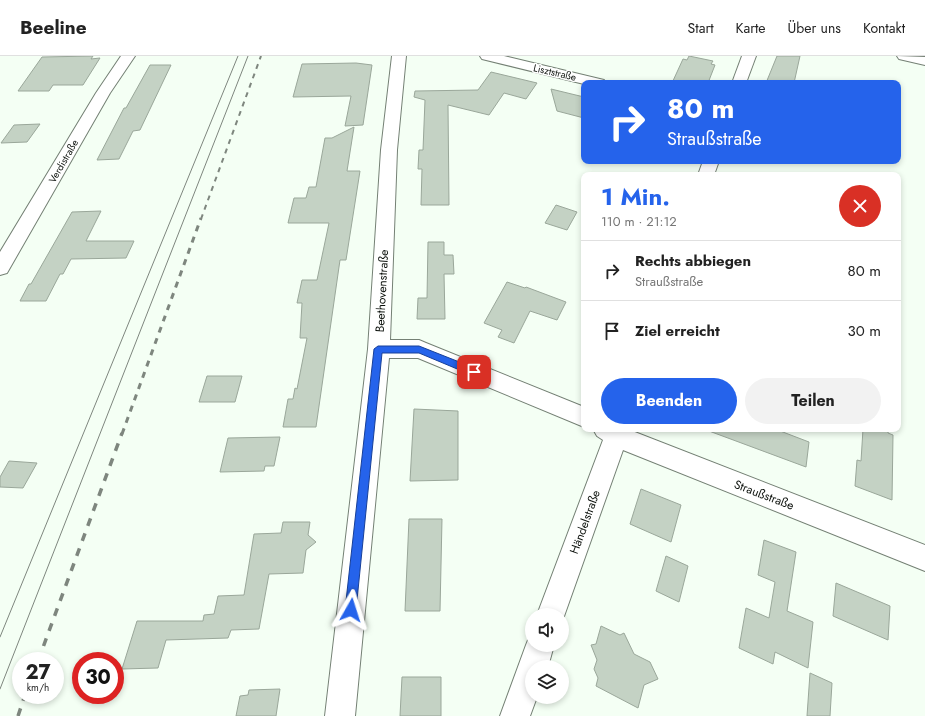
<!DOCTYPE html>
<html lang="de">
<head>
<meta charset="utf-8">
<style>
	body { margin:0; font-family:Jost,sans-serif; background:#f2f2f2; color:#222; height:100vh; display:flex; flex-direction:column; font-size:15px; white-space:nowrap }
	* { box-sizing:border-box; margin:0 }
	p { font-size:13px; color:#767676 }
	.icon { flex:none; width:22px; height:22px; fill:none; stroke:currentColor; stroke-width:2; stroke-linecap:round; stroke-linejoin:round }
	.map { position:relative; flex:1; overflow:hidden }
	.panel { position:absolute; left:581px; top:116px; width:320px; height:260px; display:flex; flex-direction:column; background:#fff; border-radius:8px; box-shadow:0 2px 6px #0003 }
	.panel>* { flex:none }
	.guide { position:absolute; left:581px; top:24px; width:320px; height:84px; border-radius:8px; box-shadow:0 2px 6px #0003; background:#2563eb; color:#fff; overflow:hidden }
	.buttons { position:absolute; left:525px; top:552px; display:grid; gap:8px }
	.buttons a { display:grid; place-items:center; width:44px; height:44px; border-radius:50%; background:#fff; box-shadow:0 2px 6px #0003; font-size:20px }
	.speed { position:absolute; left:12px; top:596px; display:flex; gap:8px; font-size:20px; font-weight:700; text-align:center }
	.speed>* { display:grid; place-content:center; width:52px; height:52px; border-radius:50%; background:#fff; box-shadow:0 2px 6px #0003; line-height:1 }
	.speed small { font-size:10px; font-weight:400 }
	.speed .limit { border:6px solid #d22; background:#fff; color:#111 }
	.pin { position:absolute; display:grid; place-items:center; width:34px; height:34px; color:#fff; margin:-17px; border-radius:8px; box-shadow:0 2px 6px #0006 }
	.me { position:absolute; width:44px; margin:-22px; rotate:6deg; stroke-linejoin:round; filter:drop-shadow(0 0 3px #0008) }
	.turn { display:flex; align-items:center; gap:14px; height:84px; padding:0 20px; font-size:18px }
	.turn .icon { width:52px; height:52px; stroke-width:2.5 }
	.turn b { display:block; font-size:28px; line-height:34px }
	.round { display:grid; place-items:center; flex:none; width:42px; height:42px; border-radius:21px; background:#f2f2f2 }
	.head { display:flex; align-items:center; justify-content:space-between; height:68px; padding:0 20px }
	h1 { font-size:24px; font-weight:700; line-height:30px; color:#2563eb }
	.primary-button { display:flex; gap:8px; margin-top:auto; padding:8px 20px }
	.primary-button a { flex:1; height:46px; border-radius:24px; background:#2563eb; color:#fff; font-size:16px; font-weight:700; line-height:46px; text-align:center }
	.primary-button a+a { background:#f2f2f2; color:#222 }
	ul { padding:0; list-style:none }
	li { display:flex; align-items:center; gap:12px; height:60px; padding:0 20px; border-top:1px solid #e0e0e0 }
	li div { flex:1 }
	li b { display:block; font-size:15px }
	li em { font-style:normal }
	header { display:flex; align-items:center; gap:24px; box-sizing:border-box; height:56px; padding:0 20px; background:#fff; border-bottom:1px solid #e0e0e0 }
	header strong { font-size:19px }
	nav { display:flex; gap:22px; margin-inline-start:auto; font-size:14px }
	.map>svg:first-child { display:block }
	.building { fill:#c4d2c4; stroke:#9aa79a }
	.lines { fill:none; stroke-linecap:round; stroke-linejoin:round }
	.minor-casing { stroke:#748074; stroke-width:2 }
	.minor { fill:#fff; fill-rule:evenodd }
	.tram { stroke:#7e867e; stroke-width:1 }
	.rail-far2 { stroke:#7e867e; stroke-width:2; stroke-dasharray:5 5; stroke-linecap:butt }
	.rail-far1 { stroke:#7e867e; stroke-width:3; stroke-dasharray:6 6; stroke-linecap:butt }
	.rail { stroke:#7e867e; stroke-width:3.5; stroke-dasharray:8 8; stroke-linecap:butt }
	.route { fill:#2563eb; stroke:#184099 }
	.labels { text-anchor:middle; stroke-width:3; stroke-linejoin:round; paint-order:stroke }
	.far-street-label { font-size:10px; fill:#0b100b; stroke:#fff }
	.street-label { font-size:12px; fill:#0b100b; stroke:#fff }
</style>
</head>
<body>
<header>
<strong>Beeline</strong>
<nav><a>Start</a><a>Karte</a><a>Über uns</a><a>Kontakt</a></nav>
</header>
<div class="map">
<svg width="925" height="660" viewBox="0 0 925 660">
	<rect width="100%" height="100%" fill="#f4fff4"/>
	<g class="building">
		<path d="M 93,0 L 91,3 L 100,2 L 83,29 L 53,29 L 49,35 L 18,35 L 42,1 Z"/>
		<path d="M 689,0 L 713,5 L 711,8 L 715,9 L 708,27 L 672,27 L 683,3 L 687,4 Z"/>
		<path d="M 777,0 L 800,0 L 794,27 L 766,27 Z"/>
		<path d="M 356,7 L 372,9 L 363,69 L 345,70 L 351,40 L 293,41 L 302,8 Z"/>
		<path d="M 150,9 L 171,9 L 140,74 L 133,75 L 119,103 L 97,104 L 124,52 L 126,52 Z"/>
		<path d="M 491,16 L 537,27 L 526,43 L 504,37 L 489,59 L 448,49 L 449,149 L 421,149 L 422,113 L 418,113 L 419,94 L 423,94 L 425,44 L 414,41 L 415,35 L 478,34 Z"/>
		<path d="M 551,33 L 584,41 L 584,62 L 557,55 Z"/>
		<path d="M 40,68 L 27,86 L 1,87 L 14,69 Z"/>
		<path d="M 354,71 L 347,115 L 360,115 L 346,204 L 340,204 L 316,371 L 283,371 L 288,343 L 293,343 L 295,332 L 297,333 L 307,282 L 300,282 L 302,247 L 297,247 L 302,224 L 317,224 L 329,167 L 288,167 L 294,142 L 306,142 L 309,131 L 316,131 L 325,82 L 332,82 Z"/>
		<path d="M 556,149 L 577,156 L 567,174 L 545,167 Z"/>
		<path d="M 101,155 L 86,185 L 134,185 L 126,202 L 71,203 L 63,218 L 60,218 L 46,245 L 20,245 L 29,228 L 31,228 L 72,156 Z"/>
		<path d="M 428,186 L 444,186 L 444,199 L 453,199 L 454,218 L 444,218 L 445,263 L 417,263 L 418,242 L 427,242 Z"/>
		<path d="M 507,226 L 525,232 L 526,231 L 566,246 L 557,264 L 530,255 L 514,287 L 498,281 L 502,274 L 484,267 Z"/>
		<path d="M 207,320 L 242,320 L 235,346 L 199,346 Z"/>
		<path d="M 414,353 L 458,355 L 458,424 L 410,425 Z"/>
		<path d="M 709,373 L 775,373 L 809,386 L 806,411 L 709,375 Z"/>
		<path d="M 863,373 L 888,373 L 888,377 L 893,379 L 892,444 L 855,430 L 857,404 L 861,405 Z"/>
		<path d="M 280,381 L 274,410 L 265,410 L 264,415 L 220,416 L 228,382 Z"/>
		<path d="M 9,405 L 37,407 L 23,432 L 0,431 L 0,421 Z"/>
		<path d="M 641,433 L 681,449 L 671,486 L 630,468 Z"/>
		<path d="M 409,463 L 442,463 L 440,555 L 405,555 Z"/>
		<path d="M 283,466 L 310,466 L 308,479 L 316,486 L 306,494 L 303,517 L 269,518 L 259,573 L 231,574 L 228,582 L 166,584 L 158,612 L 122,613 L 137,565 L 203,565 L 204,559 L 214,558 L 218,540 L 244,539 L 254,478 L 281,477 Z"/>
		<path d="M 764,484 L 796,496 L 787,555 L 813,566 L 808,612 L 775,596 L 773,608 L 739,592 L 746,552 L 769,562 L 775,526 L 758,519 Z"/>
		<path d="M 666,500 L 688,510 L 679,546 L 656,535 Z"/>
		<path d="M 836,527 L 890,550 L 888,584 L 833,560 Z"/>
		<path d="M 601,570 L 620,579 L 624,577 L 634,598 L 650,606 L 658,623 L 644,629 L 638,652 L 596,630 L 598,622 L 594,613 L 597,604 L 591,589 L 596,588 Z"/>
		<path d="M 810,617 L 832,627 L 830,660 L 807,660 Z"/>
		<path d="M 402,621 L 441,621 L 441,660 L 400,660 Z"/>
		<path d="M 280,633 L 276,660 L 236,660 L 240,640 L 248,639 L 249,634 Z"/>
	</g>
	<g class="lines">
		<defs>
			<g id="minor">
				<path d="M 121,0 L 135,0 L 110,37 L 7,217 L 0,219 L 0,196 L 96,37 Z"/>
				<path d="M 392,0 L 406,0 L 397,94 L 390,284 L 419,284 L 426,287 L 584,351 L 584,371 L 418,302 L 389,302 L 355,660 L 325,660 L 368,293 L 381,94 Z"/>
				<path d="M 480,0 L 504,0 L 604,24 L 606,27 L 584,28 L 482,3 Z"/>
				<path d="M 742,0 L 756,0 L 746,27 L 732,27 Z"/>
				<path d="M 897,0 L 925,1 L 925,9 L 899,3 Z"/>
				<path d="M 703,105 L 719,105 L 714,119 L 698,119 Z"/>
				<path d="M 593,373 L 627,373 L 925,489 L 925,515 L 623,394 L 562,566 L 562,559 L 537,559 L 603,384 L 597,380 Z"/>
				<path d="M 532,578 L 532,589 L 554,589 L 548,611 L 532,611 L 532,641 L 537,641 L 530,660 L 500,660 L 526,589 L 530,579 Z"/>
			</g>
		</defs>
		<use href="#minor" class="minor-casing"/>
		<use href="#minor" class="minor"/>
		<g class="tram">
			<path d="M 0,581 L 238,0"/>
			<path d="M 0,633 L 248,0"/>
		</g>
		<path class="rail-far2" d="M 201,163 L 261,0"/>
		<path class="rail-far1" d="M 122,378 L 201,162"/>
		<g class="rail">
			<path d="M 38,605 L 122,377"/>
			<path d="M 18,660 L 25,639"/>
		</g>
	</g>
	<path class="route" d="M 378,290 L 419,290 L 477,313 L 479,316 L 474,320 L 419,297 L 382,297 L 356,554 L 355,558 L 351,560 L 347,558 L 345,554 L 374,293 Z"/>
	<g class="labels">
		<g class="far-street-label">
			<text transform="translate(555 16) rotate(13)" y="4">Lisztstraße</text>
			<text transform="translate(63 105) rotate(-60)" y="4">Verdistraße</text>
		</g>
		<g class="street-label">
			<text transform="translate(382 235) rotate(-87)" y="4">Beethovenstraße</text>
			<text transform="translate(764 439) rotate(21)" y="4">Straußstraße</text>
			<text transform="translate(585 466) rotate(-70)" y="4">Händelstraße</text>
		</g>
	</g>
</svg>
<div class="buttons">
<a><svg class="icon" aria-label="sound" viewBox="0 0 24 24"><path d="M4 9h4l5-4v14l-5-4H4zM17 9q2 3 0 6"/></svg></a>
<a><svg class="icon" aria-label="layers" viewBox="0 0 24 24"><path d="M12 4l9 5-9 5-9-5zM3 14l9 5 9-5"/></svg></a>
</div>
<div class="speed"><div>27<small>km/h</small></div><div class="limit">30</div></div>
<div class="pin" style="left:474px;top:316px;background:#d93025"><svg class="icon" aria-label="arrive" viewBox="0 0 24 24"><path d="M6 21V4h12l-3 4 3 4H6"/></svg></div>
<svg class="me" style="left:351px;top:554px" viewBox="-20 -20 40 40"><path d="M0-17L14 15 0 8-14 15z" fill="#2563eb" stroke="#fff" stroke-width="4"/></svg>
<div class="guide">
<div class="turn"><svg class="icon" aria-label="right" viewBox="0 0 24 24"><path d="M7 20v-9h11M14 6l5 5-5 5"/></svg><div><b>80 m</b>Straußstraße</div></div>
</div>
<section class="panel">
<div class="head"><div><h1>1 Min.</h1><p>110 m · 21:12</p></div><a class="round" style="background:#d93025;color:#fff"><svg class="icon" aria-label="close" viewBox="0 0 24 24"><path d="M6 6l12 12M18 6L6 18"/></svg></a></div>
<ul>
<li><svg class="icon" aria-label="right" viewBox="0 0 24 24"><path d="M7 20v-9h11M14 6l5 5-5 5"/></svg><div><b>Rechts abbiegen</b><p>Straußstraße</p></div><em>80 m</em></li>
<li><svg class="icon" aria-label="arrive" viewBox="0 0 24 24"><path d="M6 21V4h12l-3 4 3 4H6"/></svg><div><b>Ziel erreicht</b></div><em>30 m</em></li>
</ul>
<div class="primary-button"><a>Beenden</a><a>Teilen</a></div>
</section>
</div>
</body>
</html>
